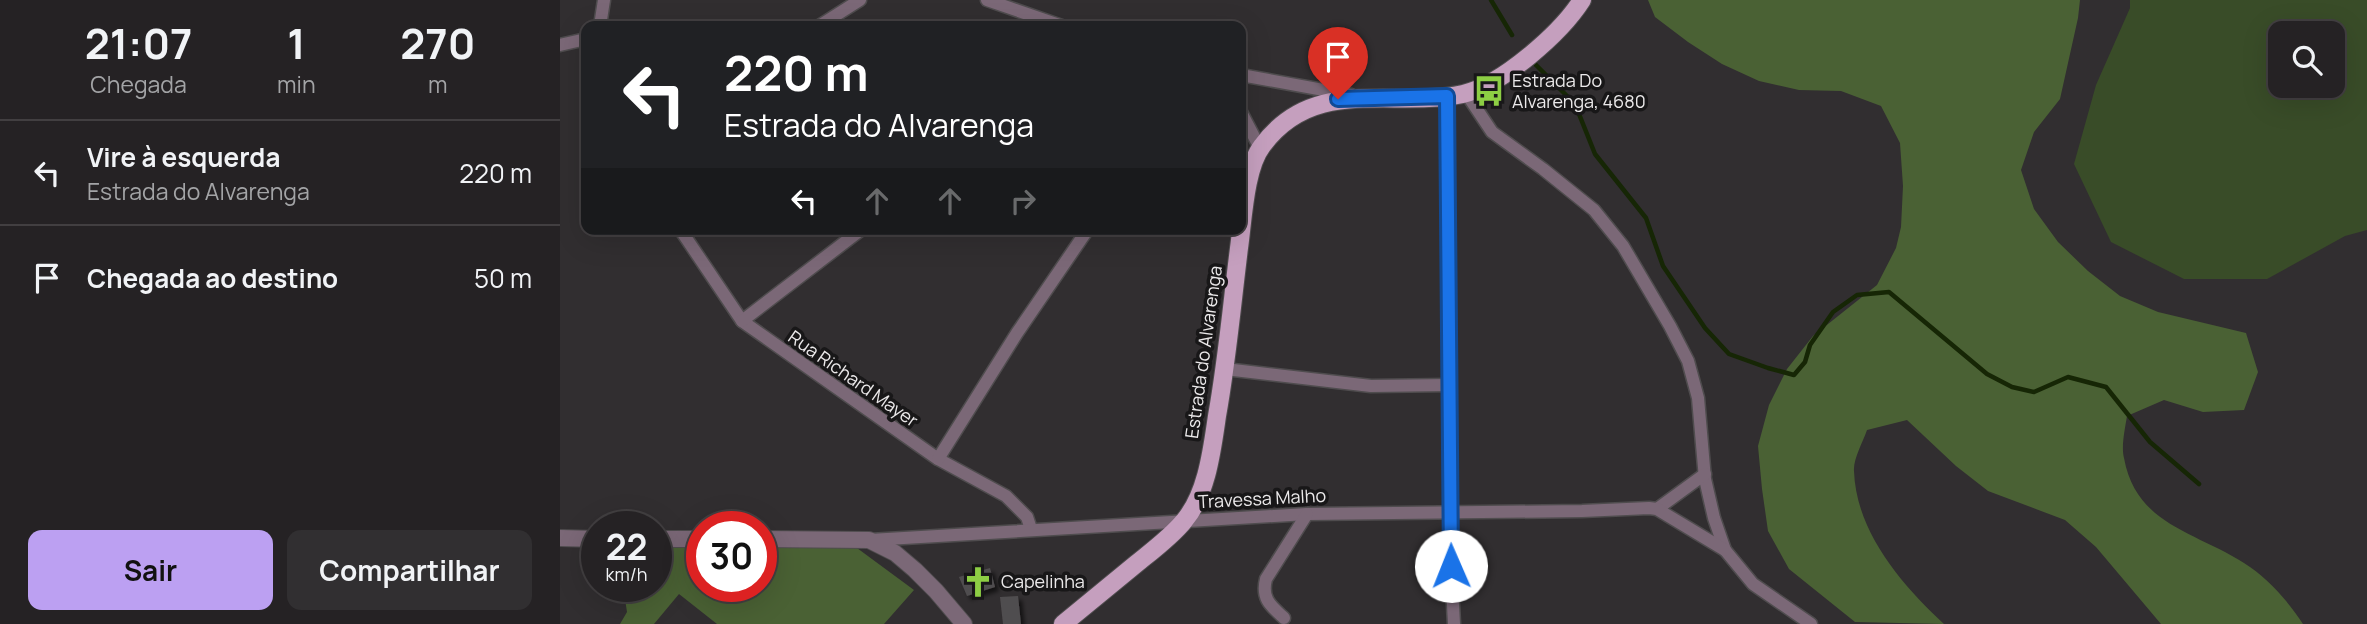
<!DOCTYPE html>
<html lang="pt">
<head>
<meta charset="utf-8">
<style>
	body { margin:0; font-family:Manrope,sans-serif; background:#312f31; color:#f1f3f6; height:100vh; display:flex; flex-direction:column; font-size:26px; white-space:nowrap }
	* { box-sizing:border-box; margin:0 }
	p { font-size:23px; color:#a3a4a6 }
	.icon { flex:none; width:38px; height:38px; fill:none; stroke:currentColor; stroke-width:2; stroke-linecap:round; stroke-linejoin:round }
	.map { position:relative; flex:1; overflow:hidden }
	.sheet { display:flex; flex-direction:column; background:#252224; width:560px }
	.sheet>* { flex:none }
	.banner { position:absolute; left:21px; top:21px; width:665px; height:214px; border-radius:14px; box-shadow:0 7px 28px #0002,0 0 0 2px #423f41; background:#202124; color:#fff; overflow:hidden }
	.tools { position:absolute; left:1708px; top:21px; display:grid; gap:14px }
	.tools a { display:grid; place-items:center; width:77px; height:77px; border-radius:14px; background:#252224; box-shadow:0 7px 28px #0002,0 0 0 2px #423f41; font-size:35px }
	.speed { position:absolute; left:21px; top:511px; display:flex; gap:14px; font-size:35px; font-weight:700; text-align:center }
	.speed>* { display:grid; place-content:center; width:91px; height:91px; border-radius:50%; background:#252224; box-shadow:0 7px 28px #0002,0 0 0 2px #423f41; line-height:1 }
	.speed small { font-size:18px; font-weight:400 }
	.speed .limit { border:10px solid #d22; background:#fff; color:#111 }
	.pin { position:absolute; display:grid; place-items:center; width:60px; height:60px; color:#fff; margin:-72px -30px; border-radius:50% 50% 50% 0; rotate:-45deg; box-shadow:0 0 7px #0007 }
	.pin .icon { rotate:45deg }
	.me { position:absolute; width:77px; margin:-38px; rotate:359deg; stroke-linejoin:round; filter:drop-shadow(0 0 5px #0008) }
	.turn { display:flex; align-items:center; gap:24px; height:147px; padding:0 28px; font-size:32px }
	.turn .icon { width:91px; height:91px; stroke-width:2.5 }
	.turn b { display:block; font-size:49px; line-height:60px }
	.lanes { display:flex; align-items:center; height:66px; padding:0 28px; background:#0003; justify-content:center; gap:35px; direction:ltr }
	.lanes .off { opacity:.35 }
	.eta { display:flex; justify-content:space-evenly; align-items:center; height:119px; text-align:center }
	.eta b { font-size:42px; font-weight:700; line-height:49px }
	.button { display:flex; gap:14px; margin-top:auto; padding:14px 28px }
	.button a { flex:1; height:80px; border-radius:14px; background:#bca0f2; color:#111; font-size:28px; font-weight:700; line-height:80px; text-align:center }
	.button a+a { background:#312f31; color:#f1f3f6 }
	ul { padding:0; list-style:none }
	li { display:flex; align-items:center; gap:21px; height:105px; padding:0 28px; border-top:2px solid #423f41 }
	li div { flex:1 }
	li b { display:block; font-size:26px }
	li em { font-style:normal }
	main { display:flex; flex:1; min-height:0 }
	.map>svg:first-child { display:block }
	.green { fill:#394c28; fill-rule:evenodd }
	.forest { fill:#4a6134 }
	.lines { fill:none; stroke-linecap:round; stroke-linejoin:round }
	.stream { stroke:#162605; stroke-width:4.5 }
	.building { fill:#504d4f; filter:url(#shadow) }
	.minor-casing { stroke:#4f4c4e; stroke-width:15 }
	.tertiary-casing { stroke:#4f4c4e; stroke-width:18 }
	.primary-casing { stroke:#4f4c4e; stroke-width:20 }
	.minor { stroke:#7b6877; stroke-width:12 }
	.tertiary { stroke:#7b6877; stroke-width:16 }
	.primary { stroke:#c59fbe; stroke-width:18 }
	.route-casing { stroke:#114b97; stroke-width:18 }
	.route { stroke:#1a73e8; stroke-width:12 }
	.labels { text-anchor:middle; stroke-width:7; stroke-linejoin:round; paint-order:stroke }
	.poi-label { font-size:18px; fill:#ebe9ea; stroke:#181718; text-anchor:start }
	.street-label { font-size:18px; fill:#ebe9ea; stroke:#181718 }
</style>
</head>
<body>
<main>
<section class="sheet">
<div class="eta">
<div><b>21:07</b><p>Chegada</p></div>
<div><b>1</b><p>min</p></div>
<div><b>270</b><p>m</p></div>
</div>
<ul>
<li><svg class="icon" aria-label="left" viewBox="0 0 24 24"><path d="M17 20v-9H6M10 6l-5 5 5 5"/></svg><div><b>Vire à esquerda</b><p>Estrada do Alvarenga</p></div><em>220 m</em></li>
<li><svg class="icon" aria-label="arrive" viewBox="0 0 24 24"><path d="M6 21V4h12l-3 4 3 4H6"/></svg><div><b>Chegada ao destino</b></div><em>50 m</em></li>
</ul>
<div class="button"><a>Sair</a><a>Compartilhar</a></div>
</section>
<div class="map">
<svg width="1807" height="624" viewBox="0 0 1807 624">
	<defs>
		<filter id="shadow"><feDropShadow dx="4" dy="4" stdDeviation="2" flood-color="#0009"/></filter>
	</defs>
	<rect width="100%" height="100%" fill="#312e30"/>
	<path class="green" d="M 1570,0 L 1807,0 L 1807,230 L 1785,236 L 1707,279 L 1624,279 L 1551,242 L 1514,164 L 1536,85 L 1570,8 ZM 1720,33 L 1773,33 L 1773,86 L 1720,86 Z"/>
	<g class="forest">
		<path d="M 1088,0 L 1520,0 L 1518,18 L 1500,99 L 1474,132 L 1461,170 L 1474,209 L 1498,242 L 1528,271 L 1560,296 L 1598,312 L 1686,333 L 1698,372 L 1684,410 L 1643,412 L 1604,400 L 1567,416 C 1565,429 1561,446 1564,458 C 1576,525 1636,532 1684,563 C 1707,577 1728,601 1743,624 L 1601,624 L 1536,547 L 1505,520 L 1428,491 L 1396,466 L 1347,420 L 1307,430 C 1303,442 1293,459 1294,471 C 1296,532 1342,585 1384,624 L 1295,622 L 1229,569 L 1208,531 L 1202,489 L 1198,446 L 1209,405 L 1227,369 L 1253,336 L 1317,285 L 1336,248 L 1341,227 L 1343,186 L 1340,143 L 1321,106 L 1281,91 L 1239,90 L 1199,81 L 1162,64 L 1128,42 L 1095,17 Z"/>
		<path d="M 96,543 L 142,544 L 142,586 L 201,586 L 201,546 L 297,548 L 354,590 L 324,624 L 157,624 L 119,594 L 94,624 L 60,624 L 67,612 L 63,586 L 96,586 Z"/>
	</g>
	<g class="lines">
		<g class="stream">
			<path d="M 931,0 L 952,35"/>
			<path d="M 976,65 L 1015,104 L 1035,154 L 1086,218 L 1103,266 L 1145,328 L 1169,354 L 1208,368 L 1234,375 L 1245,362 L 1250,345 L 1273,312 L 1297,295 L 1329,292 L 1427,374 L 1452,387 L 1474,392 L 1508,377 L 1546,387 L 1590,442 L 1639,484"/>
		</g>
	</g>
	<g class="building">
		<path d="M 430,568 L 435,587 L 407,596 L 399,577 Z"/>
		<path d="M 458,596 L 461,624 L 443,624 L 440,597 Z"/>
	</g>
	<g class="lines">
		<defs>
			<g id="minor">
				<path d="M 427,0 L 502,26"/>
				<path d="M 40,26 L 44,0"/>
				<path d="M 259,26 L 300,0"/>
				<path d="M 0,45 L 26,39"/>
				<path d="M 681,75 L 791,95"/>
				<path d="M 906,93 L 932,132 L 983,169 L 1034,210 L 1063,246 L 1110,326 L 1128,361 L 1138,398 L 1145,479 L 1154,518 L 1165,550 L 1193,584 L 1251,624"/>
				<path d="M 887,96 L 891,566 L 894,624"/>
				<path d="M 681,112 L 700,148"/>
				<path d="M 120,229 L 182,321 L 378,459 L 446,496 L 467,517 L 471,529"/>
				<path d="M 182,321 L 302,229"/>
				<path d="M 665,369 L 811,386 L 889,385"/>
				<path d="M 378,459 L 457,333 L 528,229"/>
				<path d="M 1097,509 L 1145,474"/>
				<path d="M 310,540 L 747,514 L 1022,511 L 1089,508 L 1097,509 L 1165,550"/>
				<path d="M 724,618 C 711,606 701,599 706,579 L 747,514"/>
			</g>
			<g id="tertiary">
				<path d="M 0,538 L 37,539"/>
				<path d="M 96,539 L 142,539"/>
				<path d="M 201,539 L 309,540 L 335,553 L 355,570 L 376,591 L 404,624"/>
			</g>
			<path id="primary" d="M 503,624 C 527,604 552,584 576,564 C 592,551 611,537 624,521 C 647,494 652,450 657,416 C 667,361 672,304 679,248 C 683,220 685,168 702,146 C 754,75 832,109 903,94 C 942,85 1001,33 1022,0"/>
		</defs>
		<use href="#minor" class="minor-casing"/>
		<use href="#tertiary" class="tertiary-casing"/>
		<use href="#primary" class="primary-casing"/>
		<use href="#minor" class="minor"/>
		<use href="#tertiary" class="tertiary"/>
		<use href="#primary" class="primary"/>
	</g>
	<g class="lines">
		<defs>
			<path id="route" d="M 778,99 L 887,96 L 891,566"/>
		</defs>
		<use href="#route" class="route-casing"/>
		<use href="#route" class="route"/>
	</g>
	<defs>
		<symbol id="bus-bare" viewBox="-9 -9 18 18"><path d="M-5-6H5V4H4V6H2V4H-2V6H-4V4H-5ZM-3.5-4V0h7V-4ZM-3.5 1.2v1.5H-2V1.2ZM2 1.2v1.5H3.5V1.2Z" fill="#8dce44" stroke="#181718" stroke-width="2.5" paint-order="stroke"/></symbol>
		<symbol id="church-bare" viewBox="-9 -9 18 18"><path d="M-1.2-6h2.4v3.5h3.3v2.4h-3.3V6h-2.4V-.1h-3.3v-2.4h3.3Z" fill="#8dce44" stroke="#181718" stroke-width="2.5" paint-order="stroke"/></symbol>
	</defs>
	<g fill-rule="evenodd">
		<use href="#bus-bare" x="907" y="69" width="44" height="44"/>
		<use href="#church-bare" x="396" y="560" width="44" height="44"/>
	</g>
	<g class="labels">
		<g class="poi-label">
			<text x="952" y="87">Estrada Do<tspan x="952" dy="21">Alvarenga, 4680</tspan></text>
			<text x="441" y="588">Capelinha</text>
		</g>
		<g class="street-label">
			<text transform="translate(644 352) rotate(-82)" y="6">Estrada do Alvarenga</text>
			<text transform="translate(293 379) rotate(35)" y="6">Rua Richard Mayer</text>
			<text transform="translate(702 499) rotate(-3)" y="6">Travessa Malho</text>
		</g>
	</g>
</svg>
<div class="tools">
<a><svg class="icon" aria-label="search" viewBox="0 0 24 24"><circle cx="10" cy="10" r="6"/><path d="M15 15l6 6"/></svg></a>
</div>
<div class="speed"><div>22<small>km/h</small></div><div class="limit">30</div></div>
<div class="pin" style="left:778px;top:99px;background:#d93025"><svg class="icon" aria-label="arrive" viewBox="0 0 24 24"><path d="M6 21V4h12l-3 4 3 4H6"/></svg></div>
<svg class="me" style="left:891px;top:566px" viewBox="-20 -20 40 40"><circle r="19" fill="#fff"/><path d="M0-13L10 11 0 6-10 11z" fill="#1a73e8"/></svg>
<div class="banner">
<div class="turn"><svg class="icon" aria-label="left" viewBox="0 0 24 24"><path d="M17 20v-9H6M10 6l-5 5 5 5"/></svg><div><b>220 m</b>Estrada do Alvarenga</div></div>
<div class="lanes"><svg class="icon" aria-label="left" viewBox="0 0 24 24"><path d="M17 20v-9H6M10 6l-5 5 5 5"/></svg><svg class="icon off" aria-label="ahead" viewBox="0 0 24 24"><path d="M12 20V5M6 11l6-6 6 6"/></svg><svg class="icon off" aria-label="ahead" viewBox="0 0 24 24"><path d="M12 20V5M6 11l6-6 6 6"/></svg><svg class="icon off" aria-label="right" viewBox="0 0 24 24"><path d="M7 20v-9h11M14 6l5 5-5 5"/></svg></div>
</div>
</div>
</main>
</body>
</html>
